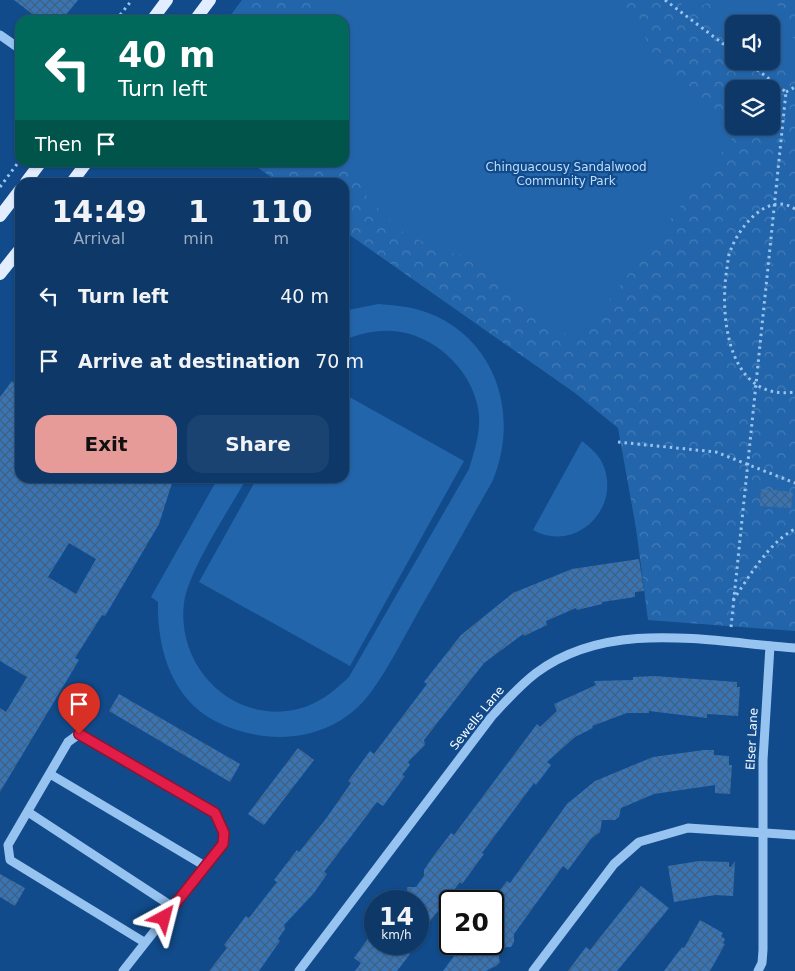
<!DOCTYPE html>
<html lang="en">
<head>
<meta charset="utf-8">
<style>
	body { margin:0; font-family:"DejaVu Sans",sans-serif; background:#1b4371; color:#f1f3f6; height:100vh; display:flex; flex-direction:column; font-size:19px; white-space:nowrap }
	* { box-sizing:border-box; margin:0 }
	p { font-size:16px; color:#9aacc0 }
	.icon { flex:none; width:28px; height:28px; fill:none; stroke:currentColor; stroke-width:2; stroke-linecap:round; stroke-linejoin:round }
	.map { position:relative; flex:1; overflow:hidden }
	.details { position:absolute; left:15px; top:178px; width:334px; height:305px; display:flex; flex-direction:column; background:#0d3868; border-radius:15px; box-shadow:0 1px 4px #0004,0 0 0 1px #2d527c }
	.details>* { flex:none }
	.guide { position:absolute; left:15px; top:15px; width:334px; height:152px; border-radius:15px; box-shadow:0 1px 4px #0004,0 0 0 1px #2d527c; background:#00695c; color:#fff; overflow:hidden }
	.buttons { position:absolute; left:725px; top:15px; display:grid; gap:10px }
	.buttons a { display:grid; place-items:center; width:55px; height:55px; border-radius:10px; background:#0d3868; box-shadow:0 1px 4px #0004,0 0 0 1px #2d527c; font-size:25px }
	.speed { position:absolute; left:364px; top:890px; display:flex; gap:10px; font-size:25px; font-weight:700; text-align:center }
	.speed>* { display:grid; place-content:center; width:65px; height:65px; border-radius:50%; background:#0d3868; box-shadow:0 1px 4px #0004,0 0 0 1px #2d527c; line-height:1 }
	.speed small { font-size:12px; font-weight:400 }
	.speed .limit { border:2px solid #111; border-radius:8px; background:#fff; color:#111 }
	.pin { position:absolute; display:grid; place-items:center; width:42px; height:42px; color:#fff; margin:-51px -21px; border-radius:50% 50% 50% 0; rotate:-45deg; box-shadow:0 0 5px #0007 }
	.pin .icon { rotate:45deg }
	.me { position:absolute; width:55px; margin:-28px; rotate:38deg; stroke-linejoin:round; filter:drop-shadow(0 0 4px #0008) }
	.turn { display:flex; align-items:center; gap:18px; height:105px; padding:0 20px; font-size:22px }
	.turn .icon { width:65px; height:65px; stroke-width:2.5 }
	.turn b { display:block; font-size:35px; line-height:42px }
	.then { display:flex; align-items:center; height:48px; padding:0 20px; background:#0003; gap:10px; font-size:19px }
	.eta { display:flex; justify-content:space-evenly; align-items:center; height:85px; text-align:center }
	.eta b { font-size:30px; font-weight:700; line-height:35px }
	.button { display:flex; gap:10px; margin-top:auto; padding:10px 20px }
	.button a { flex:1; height:58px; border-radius:15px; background:#e69b98; color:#111; font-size:20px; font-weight:700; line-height:58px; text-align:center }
	.button a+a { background:#1b4371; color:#f1f3f6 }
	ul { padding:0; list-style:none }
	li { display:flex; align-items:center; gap:15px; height:65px; padding:0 20px }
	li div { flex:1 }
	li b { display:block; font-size:19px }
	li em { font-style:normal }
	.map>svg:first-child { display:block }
	.park { fill:url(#park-crowns); fill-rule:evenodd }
	.garden { fill:#2365aa }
	.building { fill:url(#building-cross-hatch); fill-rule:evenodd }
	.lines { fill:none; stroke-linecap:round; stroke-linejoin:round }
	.path { stroke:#97c3f1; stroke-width:3; stroke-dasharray:2.5 4; stroke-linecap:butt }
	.minor { stroke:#97c3f1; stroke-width:9 }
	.major { stroke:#e2eeff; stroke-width:12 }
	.route-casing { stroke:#92132f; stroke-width:12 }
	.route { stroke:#e11d48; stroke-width:9 }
	.labels { text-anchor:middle; stroke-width:4.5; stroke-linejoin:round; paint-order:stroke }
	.park-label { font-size:12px; fill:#beddfd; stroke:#114b8b }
	.street-label { font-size:12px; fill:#fff; stroke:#114b8b }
</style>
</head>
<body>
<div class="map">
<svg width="795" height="971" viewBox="0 0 795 971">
	<defs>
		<pattern id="park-crowns" width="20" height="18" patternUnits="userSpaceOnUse" patternTransform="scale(1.25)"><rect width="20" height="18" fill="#2365aa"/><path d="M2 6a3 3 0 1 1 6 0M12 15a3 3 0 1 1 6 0" fill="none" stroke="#447cb7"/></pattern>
		<pattern id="building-cross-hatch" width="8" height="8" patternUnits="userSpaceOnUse" patternTransform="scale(1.25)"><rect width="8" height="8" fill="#3975b4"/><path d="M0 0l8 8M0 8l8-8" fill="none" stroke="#426080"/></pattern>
	</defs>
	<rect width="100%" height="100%" fill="#114b8b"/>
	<path class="park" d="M 242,0 L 795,0 L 795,631 L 648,620 L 636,528 L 618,428 L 575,393 L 344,231 L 344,182 L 278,182 L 251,163 L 344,162 L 344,20 L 227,20 ZM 734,24 L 771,24 L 771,61 L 734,61 ZM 734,89 L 771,89 L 771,126 L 734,126 Z"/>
	<g class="garden">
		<path d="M 323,0 L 616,0 L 637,20 L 660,69 L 734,123 L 734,126 L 740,128 L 577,342 L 462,255 L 442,252 L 398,229 L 364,193 L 357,176 L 338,163 L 344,162 L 344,20 L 308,20 Z"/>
		<path d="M 680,0 L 714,0 L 686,13 Z"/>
		<path d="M 728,0 L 775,0 L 795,42 L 795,63 L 774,71 L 758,61 L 771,61 L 771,24 L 734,24 L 734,43 L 696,15 Z"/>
		<path d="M 378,304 C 390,305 403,306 416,309 C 494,330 522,413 492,482 C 468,524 445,566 421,607 C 405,635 390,666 371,692 C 335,742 267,748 215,721 C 171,698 157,648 158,602 L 151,597 L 218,478 L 247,478 C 230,508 188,571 184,603 C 176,667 233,725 298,709 C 319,704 334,691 349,677 L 469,469 C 475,449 482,429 478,408 C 471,369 433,333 392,331 C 375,330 359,334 344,340 L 344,311 Z"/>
		<path d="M 344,394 L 464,461 L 350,666 L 199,582 L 257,478 L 344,478 Z"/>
		<path d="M 582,441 C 591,448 600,456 604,467 C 620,511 574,553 533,530 Z"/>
	</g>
	<g class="building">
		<path d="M 14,0 L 78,0 L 62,20 L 40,20 Z"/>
		<path d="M 12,381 L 20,388 L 20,478 L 156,478 L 172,483 L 159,524 L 105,616 L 102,615 L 75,658 L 79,660 L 0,792 L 0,708 L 6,712 L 27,677 L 0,661 L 0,397 ZM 69,543 L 96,559 L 76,594 L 48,577 Z"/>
		<path d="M 761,489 L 793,492 L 791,508 L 760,506 Z"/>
		<path d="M 639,559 L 644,591 L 635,592 L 635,597 L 602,602 L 602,604 L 577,610 L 576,608 L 546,621 L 547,625 L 524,636 L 523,634 L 484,663 L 424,740 L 425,745 L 408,762 L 410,765 L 402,775 L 405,776 L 383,806 L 377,802 L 324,872 L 327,874 L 314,893 L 284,925 L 285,929 L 278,939 L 280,941 L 259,971 L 209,971 L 227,948 L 224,945 L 246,916 L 249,918 L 277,882 L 274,880 L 297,850 L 299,852 L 325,820 L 351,783 L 348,781 L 370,751 L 374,754 L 427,684 L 424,682 L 461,635 L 513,593 L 572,569 Z"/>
		<path d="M 654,676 L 737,682 L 737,687 L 740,687 L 738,716 L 707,714 L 707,718 L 649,711 L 649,713 L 627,713 L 592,726 L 593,728 L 575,737 L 547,762 L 551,765 L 536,785 L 534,783 L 482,853 L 484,854 L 462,884 L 460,882 L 418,937 L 418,901 L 409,901 L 407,887 L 416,887 L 424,876 L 424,870 L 432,858 L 451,833 L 454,835 L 537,724 L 540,727 L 557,711 L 554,704 L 596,685 L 594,681 L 633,680 L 633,677 Z"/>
		<path d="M 119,694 L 240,764 L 230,782 L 109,711 Z"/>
		<path d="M 298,748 L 314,760 L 264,825 L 248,814 Z"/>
		<path d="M 704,750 L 714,750 L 714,755 L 729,756 L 729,765 L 732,765 L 730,794 L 715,793 L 715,785 L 654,794 L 621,808 L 619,817 L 615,820 L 602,820 L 600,832 L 591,839 L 568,870 L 563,866 L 514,934 L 514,942 L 511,947 L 497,948 L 500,962 L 496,966 L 486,971 L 443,971 L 463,944 L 492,944 L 492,900 L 507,881 L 510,883 L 567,804 L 595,781 L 653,757 Z"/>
		<path d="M 699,861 L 729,862 L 729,867 L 731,867 L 735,861 L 733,896 L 715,895 L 674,902 L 668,866 Z"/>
		<path d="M 0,874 L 25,888 L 15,906 L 0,897 Z"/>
		<path d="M 641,886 L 669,908 L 617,971 L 568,971 L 586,947 L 590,950 Z"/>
		<path d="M 700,920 L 723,933 L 721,936 L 725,939 L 723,943 L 725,944 L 710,971 L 664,971 L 682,947 L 684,948 Z"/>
		<path d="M 375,929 L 375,944 L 413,944 L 407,952 L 410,954 L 397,971 L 355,971 L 361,963 L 354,958 Z"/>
	</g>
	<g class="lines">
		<g class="path">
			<path d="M 665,0 L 734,52"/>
			<path d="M 116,20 L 132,0"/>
			<path d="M 786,92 L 795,87"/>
			<path d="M 0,187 L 20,160"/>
			<path d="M 795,209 C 768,191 740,226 731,249 C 728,255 728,262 727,268 C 719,316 728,402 795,392"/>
			<path d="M 618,442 L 716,452 L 795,483"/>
			<path d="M 733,600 C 750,576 768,543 795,529"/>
			<path d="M 731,627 L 786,92 L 746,61"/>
		</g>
		<g class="minor">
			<path d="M 0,35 L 20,49"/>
			<path d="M 50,774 L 205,866"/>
			<path d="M 28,812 L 173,907"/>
			<path d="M 123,971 L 223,844 L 224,833 L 215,813 L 79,734 L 68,742 L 8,845 L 10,860 L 144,942"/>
			<path d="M 299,971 L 492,716 C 506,701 519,686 536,673 C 610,618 709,642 795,648"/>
			<path d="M 533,971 L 614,864 L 639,842 L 688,828 L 795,835"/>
			<path d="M 758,971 L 762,963 L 763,950 L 763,760 L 770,646"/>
		</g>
		<g class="major">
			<path d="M 152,20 L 167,0"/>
			<path d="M 195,20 L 210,0"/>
			<path d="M 26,182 L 41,162"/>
			<path d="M 72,182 L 87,162"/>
			<path d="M 0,216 L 20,190"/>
			<path d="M 0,274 L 20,249"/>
		</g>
	</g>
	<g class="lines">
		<defs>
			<path id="route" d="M 79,734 L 215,813 L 224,833 L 223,844 L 164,918"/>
		</defs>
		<use href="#route" class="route-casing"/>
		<use href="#route" class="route"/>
	</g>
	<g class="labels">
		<g class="park-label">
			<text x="566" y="171">Chinguacousy Sandalwood<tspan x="566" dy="14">Community Park</tspan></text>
		</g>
		<g class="street-label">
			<text transform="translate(477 718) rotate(-51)" y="4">Sewells Lane</text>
			<text transform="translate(752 739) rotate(-87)" y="4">Elser Lane</text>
		</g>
	</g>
</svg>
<div class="buttons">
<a><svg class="icon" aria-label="sound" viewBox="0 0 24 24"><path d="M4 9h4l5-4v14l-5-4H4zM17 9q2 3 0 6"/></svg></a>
<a><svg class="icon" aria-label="layers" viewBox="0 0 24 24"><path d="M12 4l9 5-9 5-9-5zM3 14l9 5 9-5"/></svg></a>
</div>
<div class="speed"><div>14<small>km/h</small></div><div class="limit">20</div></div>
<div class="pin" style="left:79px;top:734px;background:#d93025"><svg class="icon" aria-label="arrive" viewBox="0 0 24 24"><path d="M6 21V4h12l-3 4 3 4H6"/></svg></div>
<svg class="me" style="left:164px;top:918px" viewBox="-20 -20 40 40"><path d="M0-17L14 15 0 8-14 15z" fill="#e11d48" stroke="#fff" stroke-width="4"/></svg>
<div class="guide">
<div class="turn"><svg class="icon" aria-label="left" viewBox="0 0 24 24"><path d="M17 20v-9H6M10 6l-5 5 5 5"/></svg><div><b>40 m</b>Turn left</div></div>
<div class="then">Then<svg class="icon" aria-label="arrive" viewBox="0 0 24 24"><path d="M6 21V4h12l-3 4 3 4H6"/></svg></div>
</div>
<section class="details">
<div class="eta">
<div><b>14:49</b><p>Arrival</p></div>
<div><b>1</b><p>min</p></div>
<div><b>110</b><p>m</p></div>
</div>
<ul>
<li><svg class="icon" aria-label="left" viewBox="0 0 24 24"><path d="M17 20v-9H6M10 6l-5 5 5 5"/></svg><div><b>Turn left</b></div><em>40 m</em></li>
<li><svg class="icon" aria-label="arrive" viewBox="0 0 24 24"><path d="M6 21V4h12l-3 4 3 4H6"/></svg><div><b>Arrive at destination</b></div><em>70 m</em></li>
</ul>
<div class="button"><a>Exit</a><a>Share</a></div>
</section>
</div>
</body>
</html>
